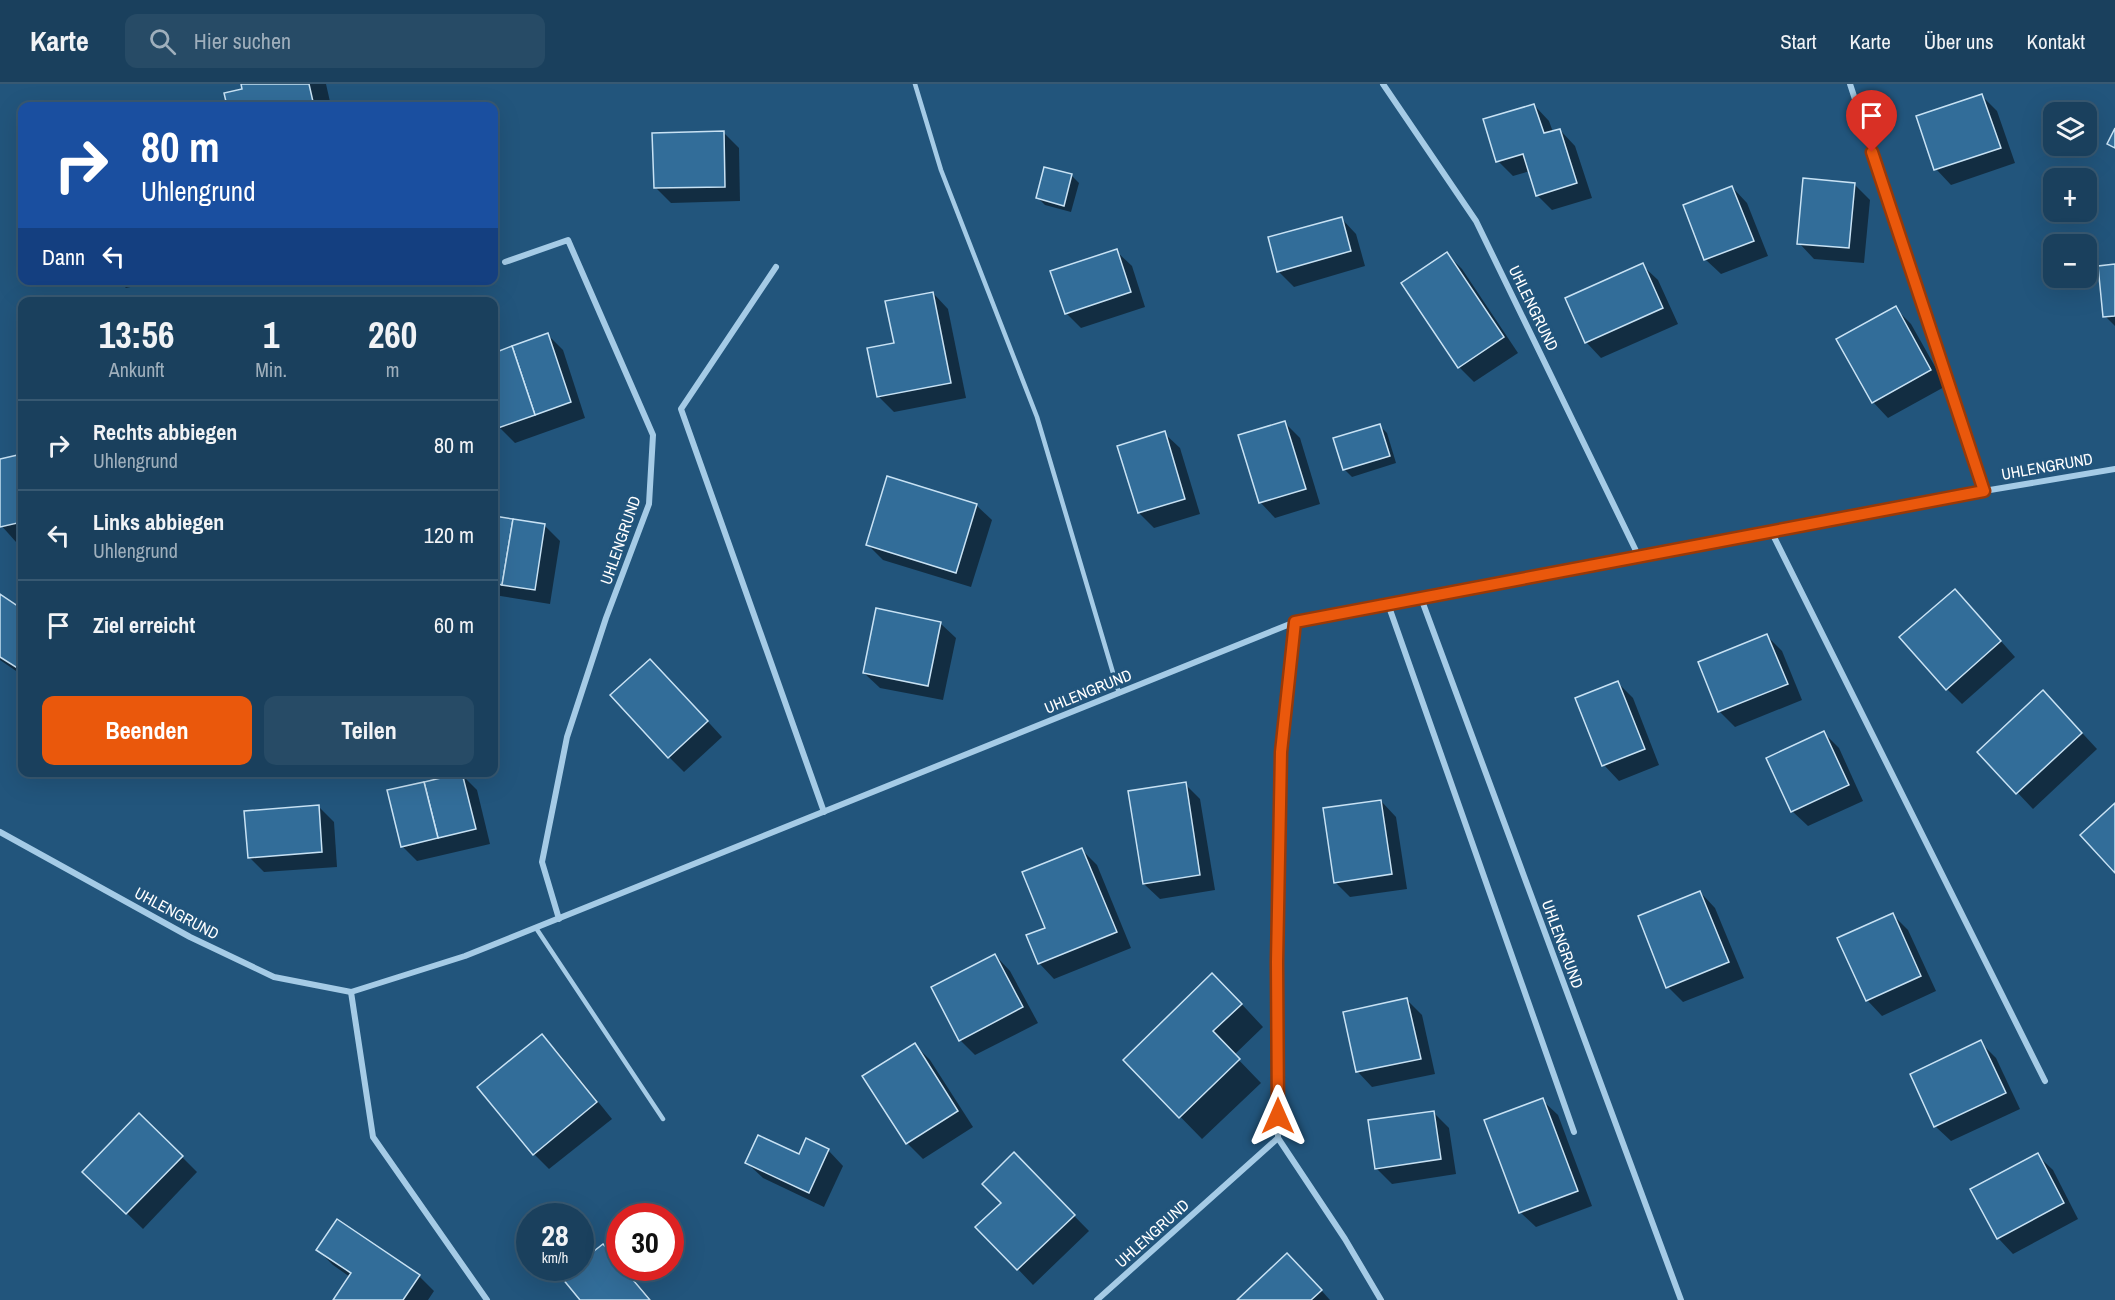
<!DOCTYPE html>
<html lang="de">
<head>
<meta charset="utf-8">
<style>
	body { margin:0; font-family:"Archivo Narrow",sans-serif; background:#274b66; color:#f1f3f6; height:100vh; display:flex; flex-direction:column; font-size:22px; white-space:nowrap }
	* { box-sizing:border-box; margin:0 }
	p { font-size:20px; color:#9fafbc }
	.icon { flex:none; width:33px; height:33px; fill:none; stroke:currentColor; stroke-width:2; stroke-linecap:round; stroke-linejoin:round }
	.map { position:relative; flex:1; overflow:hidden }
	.side { position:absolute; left:18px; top:213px; width:480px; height:480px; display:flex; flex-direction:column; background:#1a405d; border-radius:12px; box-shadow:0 6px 24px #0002,0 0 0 2px #385972 }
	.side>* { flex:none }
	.banner { position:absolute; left:18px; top:18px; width:480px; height:183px; border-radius:12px; box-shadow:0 6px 24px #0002,0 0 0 2px #385972; background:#1a4fa0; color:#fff; overflow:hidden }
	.controls { position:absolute; left:2043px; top:18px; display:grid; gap:12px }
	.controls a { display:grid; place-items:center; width:54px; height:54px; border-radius:12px; background:#1a405d; box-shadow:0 6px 24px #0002,0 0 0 2px #385972; font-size:30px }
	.speed { position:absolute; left:516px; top:1119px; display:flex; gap:12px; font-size:30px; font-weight:700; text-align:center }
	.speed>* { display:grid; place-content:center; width:78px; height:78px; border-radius:50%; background:#1a405d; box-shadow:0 6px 24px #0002,0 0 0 2px #385972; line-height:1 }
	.speed small { font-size:15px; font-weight:400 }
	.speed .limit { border:9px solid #d22; background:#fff; color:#111 }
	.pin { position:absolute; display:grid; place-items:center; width:51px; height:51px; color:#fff; margin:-62px -26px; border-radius:50% 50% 50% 0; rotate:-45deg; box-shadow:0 0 6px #0007 }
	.pin .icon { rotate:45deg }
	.me { position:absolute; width:66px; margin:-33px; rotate:0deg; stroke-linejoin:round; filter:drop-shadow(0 0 4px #0008) }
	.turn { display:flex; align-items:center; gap:21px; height:126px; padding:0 24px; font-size:27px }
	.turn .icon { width:78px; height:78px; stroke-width:2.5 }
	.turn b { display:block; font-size:42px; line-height:51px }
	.then { display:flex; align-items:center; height:57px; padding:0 24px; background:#0003; gap:12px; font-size:22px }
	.eta { display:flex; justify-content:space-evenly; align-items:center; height:102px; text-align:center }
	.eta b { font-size:36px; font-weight:700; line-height:42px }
	.primary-button { display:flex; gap:12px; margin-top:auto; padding:12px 24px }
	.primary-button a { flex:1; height:69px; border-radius:12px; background:#ea580c; color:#fff; font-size:24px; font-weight:700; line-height:69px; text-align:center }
	.primary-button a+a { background:#274b66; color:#f1f3f6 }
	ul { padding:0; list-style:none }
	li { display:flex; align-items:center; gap:18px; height:90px; padding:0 24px; border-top:2px solid #385972 }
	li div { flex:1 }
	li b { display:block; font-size:22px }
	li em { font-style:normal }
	header { display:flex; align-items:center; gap:36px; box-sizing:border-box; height:84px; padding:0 30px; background:#1a405d; border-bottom:2px solid #385972 }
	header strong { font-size:28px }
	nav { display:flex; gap:33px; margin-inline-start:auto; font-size:21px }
	.search { width:420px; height:54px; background:#274b66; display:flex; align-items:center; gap:15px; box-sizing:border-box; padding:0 21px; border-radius:12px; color:#9fafbc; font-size:22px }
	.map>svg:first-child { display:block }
	.shadow { fill:#0007 }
	.building { fill:#326d99; stroke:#c8e2f4; stroke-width:1.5 }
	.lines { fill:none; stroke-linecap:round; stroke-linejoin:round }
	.lane { stroke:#a5cbe6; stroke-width:4.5 }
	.street { stroke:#a5cbe6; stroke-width:6 }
	.route-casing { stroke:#983908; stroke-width:15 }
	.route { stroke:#ea580c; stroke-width:10 }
	.labels { text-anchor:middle; stroke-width:6; stroke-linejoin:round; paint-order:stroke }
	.street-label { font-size:16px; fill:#fff; stroke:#22557c }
</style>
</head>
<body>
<header>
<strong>Karte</strong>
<div class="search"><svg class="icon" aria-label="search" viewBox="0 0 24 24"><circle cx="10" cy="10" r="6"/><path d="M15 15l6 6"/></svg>Hier suchen</div>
<nav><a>Start</a><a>Karte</a><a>Über uns</a><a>Kontakt</a></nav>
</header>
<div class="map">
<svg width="2115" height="1216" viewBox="0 0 2115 1216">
	<rect width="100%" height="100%" fill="#22557c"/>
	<g class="shadow">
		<path d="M 243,0 L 326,0 L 331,22 L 228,22 L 226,10 L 244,6 Z"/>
		<path d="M 1982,12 L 1997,27 L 2015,79 L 1951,101 L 1936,85 Z"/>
		<path d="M 1534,21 L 1549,37 L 1553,48 L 1560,46 L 1575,62 L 1592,114 L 1552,126 L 1537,111 L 1530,87 L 1513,92 L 1498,77 Z"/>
		<path d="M 723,48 L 739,64 L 740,117 L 671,119 L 655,103 Z"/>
		<path d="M 1071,91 L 1079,99 L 1071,128 L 1045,121 L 1038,114 Z"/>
		<path d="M 1854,100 L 1870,116 L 1864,179 L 1814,175 L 1799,159 Z"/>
		<path d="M 1732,103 L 1747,119 L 1768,172 L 1721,190 L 1705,175 Z"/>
		<path d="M 1341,134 L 1356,150 L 1365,182 L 1294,203 L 1278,187 Z"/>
		<path d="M 1116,167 L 1132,182 L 1145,223 L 1081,244 L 1066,229 Z"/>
		<path d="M 1447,170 L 1462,185 L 1518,269 L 1474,298 L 1459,283 Z"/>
		<path d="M 1642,181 L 1658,196 L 1678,240 L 1601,274 L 1586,258 Z"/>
		<path d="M 2115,182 L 2115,242 L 2105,232 Z"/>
		<path d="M 118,196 L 161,196 L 126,204 Z"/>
		<path d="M 933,209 L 948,225 L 966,314 L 894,328 L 878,312 L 896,260 Z"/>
		<path d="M 1895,224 L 1911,240 L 1946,302 L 1888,334 L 1873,318 L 1838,256 Z"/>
		<path d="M 548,251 L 563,266 L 585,334 L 515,359 L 499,343 L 494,325 L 494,270 Z"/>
		<path d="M 1285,339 L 1300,354 L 1320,420 L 1275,434 L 1260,418 Z"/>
		<path d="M 1380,342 L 1387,349 L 1396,379 L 1352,393 L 1344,385 Z"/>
		<path d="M 1164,349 L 1180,364 L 1200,430 L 1154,444 L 1139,429 Z"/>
		<path d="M 22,371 L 22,456 L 16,458 L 0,440 L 0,376 Z"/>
		<path d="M 976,421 L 992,436 L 971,503 L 883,476 L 868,461 Z"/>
		<path d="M 494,433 L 544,441 L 560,457 L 550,520 L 494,511 Z"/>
		<path d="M 0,511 L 22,526 L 22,591 L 0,576 Z"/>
		<path d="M 1970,522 L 2015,573 L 1962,620 L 1947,605 Z"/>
		<path d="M 940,539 L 956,554 L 943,616 L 880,604 L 864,589 Z"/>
		<path d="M 1767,552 L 1782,567 L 1802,616 L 1735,643 L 1719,627 Z"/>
		<path d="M 666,592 L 722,653 L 684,688 L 669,673 Z"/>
		<path d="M 1617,598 L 1633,614 L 1659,681 L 1619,697 L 1604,681 Z"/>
		<path d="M 2058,623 L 2097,665 L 2033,725 L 1979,668 Z"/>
		<path d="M 1823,648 L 1839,664 L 1863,717 L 1808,742 L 1792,727 Z"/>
		<path d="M 461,690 L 477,706 L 490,760 L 417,777 L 402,762 Z"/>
		<path d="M 1185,700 L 1200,715 L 1215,806 L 1160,815 L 1144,800 Z"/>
		<path d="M 1381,717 L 1396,733 L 1407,805 L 1350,813 L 1335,798 Z"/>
		<path d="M 318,722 L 334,738 L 337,783 L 264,788 L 249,773 Z"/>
		<path d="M 1081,765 L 1097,781 L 1131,864 L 1054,895 L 1039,879 L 1047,844 Z"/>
		<path d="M 1700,808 L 1715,824 L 1744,894 L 1683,918 L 1668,903 Z"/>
		<path d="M 1892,830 L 1908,846 L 1936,907 L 1882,932 L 1867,916 Z"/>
		<path d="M 995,871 L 1010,887 L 1038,939 L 975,971 L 960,956 Z"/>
		<path d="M 1235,913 L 1263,943 L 1234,971 L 1261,999 L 1202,1055 L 1125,976 Z"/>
		<path d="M 1407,916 L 1422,931 L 1435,990 L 1372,1003 L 1357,987 Z"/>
		<path d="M 542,952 L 557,967 L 612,1035 L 549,1085 L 534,1070 Z"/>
		<path d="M 1980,958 L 1996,974 L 2020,1025 L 1951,1057 L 1935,1042 Z"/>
		<path d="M 915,961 L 930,976 L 973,1043 L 923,1075 L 908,1060 L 864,993 Z"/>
		<path d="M 1542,1016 L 1558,1031 L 1592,1122 L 1536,1143 L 1520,1128 Z"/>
		<path d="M 1433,1028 L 1449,1044 L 1456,1090 L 1392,1100 L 1376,1084 Z"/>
		<path d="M 828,1066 L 843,1082 L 824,1123 L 763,1094 L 747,1079 Z"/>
		<path d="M 2037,1071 L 2053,1086 L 2078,1135 L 2013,1170 L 1998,1154 Z"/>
		<path d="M 182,1073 L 197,1088 L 143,1145 L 100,1103 Z"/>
		<path d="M 1029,1086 L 1089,1147 L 1033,1201 L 978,1143 L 1003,1119 Z"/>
		<path d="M 318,1166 L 419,1192 L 434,1207 L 428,1216 L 335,1216 L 350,1193 L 333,1181 Z"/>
		<path d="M 577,1184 L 624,1184 L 651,1216 L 582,1216 L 564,1194 Z"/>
		<path d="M 1303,1186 L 1330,1216 L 1239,1216 Z"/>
	</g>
	<g class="building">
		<path d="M 241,0 L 309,0 L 314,22 L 227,22 L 224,9 L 242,5 Z"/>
		<path d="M 1982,10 L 2001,64 L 1934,86 L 1916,32 Z"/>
		<path d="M 1534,20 L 1544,49 L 1560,45 L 1577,99 L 1536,112 L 1523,70 L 1496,78 L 1483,35 Z"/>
		<path d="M 2115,44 L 2115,64 L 2107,60 Z"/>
		<path d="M 724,47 L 725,103 L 654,104 L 652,49 Z"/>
		<path d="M 1044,83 L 1072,90 L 1064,122 L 1036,114 Z"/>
		<path d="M 1803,94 L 1855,99 L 1849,164 L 1797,160 Z"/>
		<path d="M 1732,102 L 1754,157 L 1704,176 L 1683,121 Z"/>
		<path d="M 1342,133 L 1351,167 L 1277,188 L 1268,153 Z"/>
		<path d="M 1117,165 L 1131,208 L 1065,230 L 1050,187 Z"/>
		<path d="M 1447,168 L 1504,253 L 1458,284 L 1401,199 Z"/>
		<path d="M 1643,179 L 1663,224 L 1585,259 L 1565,214 Z"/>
		<path d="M 2115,180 L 2115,232 L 2103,233 L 2098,182 Z"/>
		<path d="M 933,208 L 951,299 L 877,313 L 867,264 L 894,259 L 885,217 Z"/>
		<path d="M 1896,222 L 1931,286 L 1872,319 L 1836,255 Z"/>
		<path d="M 548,249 L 571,318 L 535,331 L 512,262 Z"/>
		<path d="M 512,262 L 535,331 L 498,344 L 494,330 L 494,269 Z"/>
		<path d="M 1285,337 L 1306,405 L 1259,419 L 1238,351 Z"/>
		<path d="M 1380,340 L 1390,372 L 1343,386 L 1333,354 Z"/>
		<path d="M 1165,347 L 1185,415 L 1138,429 L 1117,362 Z"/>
		<path d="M 22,370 L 22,438 L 0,443 L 0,375 Z"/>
		<path d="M 887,392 L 977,420 L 956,489 L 866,461 Z"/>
		<path d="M 494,432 L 513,435 L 502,501 L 494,499 Z"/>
		<path d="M 513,435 L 545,440 L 535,506 L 502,501 Z"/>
		<path d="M 1955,505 L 2001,557 L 1946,606 L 1899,553 Z"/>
		<path d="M 0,510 L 22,525 L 22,587 L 0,573 Z"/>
		<path d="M 876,524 L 941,538 L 928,602 L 863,589 Z"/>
		<path d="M 1767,550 L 1788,600 L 1718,628 L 1698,578 Z"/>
		<path d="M 650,575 L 708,637 L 668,674 L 610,611 Z"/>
		<path d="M 1618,597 L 1645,665 L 1602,682 L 1575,614 Z"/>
		<path d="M 2043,606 L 2082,649 L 2016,710 L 1977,668 Z"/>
		<path d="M 1824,647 L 1849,701 L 1791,728 L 1766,674 Z"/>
		<path d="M 462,689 L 476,745 L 438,754 L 424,698 Z"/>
		<path d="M 424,698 L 438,754 L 401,763 L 387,706 Z"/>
		<path d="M 1186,698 L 1200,791 L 1143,800 L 1128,707 Z"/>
		<path d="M 1381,716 L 1392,790 L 1334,799 L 1323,724 Z"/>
		<path d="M 2115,719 L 2115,789 L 2080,751 Z"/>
		<path d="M 319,721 L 322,768 L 248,774 L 244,727 Z"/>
		<path d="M 1082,764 L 1117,848 L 1038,880 L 1026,851 L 1045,844 L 1022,788 Z"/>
		<path d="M 1700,807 L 1729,878 L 1666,904 L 1638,832 Z"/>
		<path d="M 1893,829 L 1921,892 L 1866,917 L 1837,854 Z"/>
		<path d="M 995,870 L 1023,923 L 959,957 L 931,903 Z"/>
		<path d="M 1212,889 L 1242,920 L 1213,947 L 1240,975 L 1179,1034 L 1123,976 Z"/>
		<path d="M 1407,914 L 1421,975 L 1356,988 L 1343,928 Z"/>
		<path d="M 542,950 L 597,1018 L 533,1071 L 477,1003 Z"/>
		<path d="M 1981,956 L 2006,1009 L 1934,1043 L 1910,990 Z"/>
		<path d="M 915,959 L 958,1027 L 906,1060 L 862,992 Z"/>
		<path d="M 1543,1014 L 1578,1107 L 1519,1129 L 1484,1036 Z"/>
		<path d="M 1434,1027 L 1441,1075 L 1375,1085 L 1368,1036 Z"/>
		<path d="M 139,1029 L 183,1072 L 126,1130 L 82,1088 Z"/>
		<path d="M 758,1051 L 799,1070 L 806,1054 L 829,1065 L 809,1109 L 745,1079 Z"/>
		<path d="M 1014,1068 L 1075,1131 L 1017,1186 L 975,1143 L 1001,1119 L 982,1100 Z"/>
		<path d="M 2038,1069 L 2064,1119 L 1997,1155 L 1970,1105 Z"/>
		<path d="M 337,1135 L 420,1191 L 403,1216 L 333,1216 L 351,1189 L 316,1166 Z"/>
		<path d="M 603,1160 L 620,1179 L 620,1184 L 623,1184 L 650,1216 L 580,1216 L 562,1194 L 574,1184 L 580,1184 L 580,1178 Z"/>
		<path d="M 1287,1169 L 1322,1206 L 1311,1216 L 1237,1216 Z"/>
	</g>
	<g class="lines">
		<g class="lane">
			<path d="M 915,0 L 941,86 L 1037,333 L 1119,609"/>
			<path d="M 536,844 L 663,1035"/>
		</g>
		<g class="street">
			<path d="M 1383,0 L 1476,137 L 1639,473"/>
			<path d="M 1850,0 L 1984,407"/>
			<path d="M 505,178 L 568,156 L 653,351 L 649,420 L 606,534 L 567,653 L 542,778 L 559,835"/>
			<path d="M 776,183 L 681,325 L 824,728"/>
			<path d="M 1771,447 L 2045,997"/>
			<path d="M 1421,514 L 1681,1216"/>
			<path d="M 1388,520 L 1574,1048"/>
			<path d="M 1295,538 L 1281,668 L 1277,878 L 1278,1054 L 1345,1155 L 1381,1216"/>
			<path d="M 0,748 L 190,853 L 274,893 L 351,908 L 465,872 L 1295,538 L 1984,407 L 2115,385"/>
			<path d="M 351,908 L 373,1053 L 487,1216"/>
			<path d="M 1097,1216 L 1278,1054"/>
		</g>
	</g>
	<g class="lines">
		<defs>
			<path id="route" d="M 1278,1032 L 1277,878 L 1281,668 L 1295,538 L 1984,407 L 1872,68"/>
		</defs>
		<use href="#route" class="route-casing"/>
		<use href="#route" class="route"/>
	</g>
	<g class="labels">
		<g class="street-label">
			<text transform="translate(1534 224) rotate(64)" y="6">UHLENGRUND</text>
			<text transform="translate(2047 382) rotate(-10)" y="6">UHLENGRUND</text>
			<text transform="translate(620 456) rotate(-71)" y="6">UHLENGRUND</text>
			<text transform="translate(1088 607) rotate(-22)" y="6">UHLENGRUND</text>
			<text transform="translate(177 829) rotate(28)" y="6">UHLENGRUND</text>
			<text transform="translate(1563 860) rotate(70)" y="6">UHLENGRUND</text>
			<text transform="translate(1152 1149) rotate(-42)" y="6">UHLENGRUND</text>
		</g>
	</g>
</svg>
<div class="controls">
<a><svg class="icon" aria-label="layers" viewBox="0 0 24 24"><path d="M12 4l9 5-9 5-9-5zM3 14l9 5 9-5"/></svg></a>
<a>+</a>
<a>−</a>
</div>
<div class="speed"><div>28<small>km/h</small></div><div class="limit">30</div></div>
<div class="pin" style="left:1872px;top:68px;background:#d93025"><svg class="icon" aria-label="arrive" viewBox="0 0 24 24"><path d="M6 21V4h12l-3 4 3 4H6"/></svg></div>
<svg class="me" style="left:1278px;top:1032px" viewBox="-20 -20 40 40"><path d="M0-17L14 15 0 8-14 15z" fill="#ea580c" stroke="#fff" stroke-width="4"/></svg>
<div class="banner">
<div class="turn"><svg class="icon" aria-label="right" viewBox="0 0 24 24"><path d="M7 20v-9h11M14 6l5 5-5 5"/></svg><div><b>80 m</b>Uhlengrund</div></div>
<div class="then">Dann<svg class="icon" aria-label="left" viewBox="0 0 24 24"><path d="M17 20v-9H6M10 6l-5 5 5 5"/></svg></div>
</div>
<section class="side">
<div class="eta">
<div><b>13:56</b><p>Ankunft</p></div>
<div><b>1</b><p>Min.</p></div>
<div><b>260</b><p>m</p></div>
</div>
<ul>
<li><svg class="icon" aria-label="right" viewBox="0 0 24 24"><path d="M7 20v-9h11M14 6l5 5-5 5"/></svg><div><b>Rechts abbiegen</b><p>Uhlengrund</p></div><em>80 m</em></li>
<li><svg class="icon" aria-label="left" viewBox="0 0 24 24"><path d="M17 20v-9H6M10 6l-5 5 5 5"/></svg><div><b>Links abbiegen</b><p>Uhlengrund</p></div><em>120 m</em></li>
<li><svg class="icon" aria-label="arrive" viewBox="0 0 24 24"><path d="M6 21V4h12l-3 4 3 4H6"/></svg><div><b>Ziel erreicht</b></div><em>60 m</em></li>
</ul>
<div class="primary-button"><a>Beenden</a><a>Teilen</a></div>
</section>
</div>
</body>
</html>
